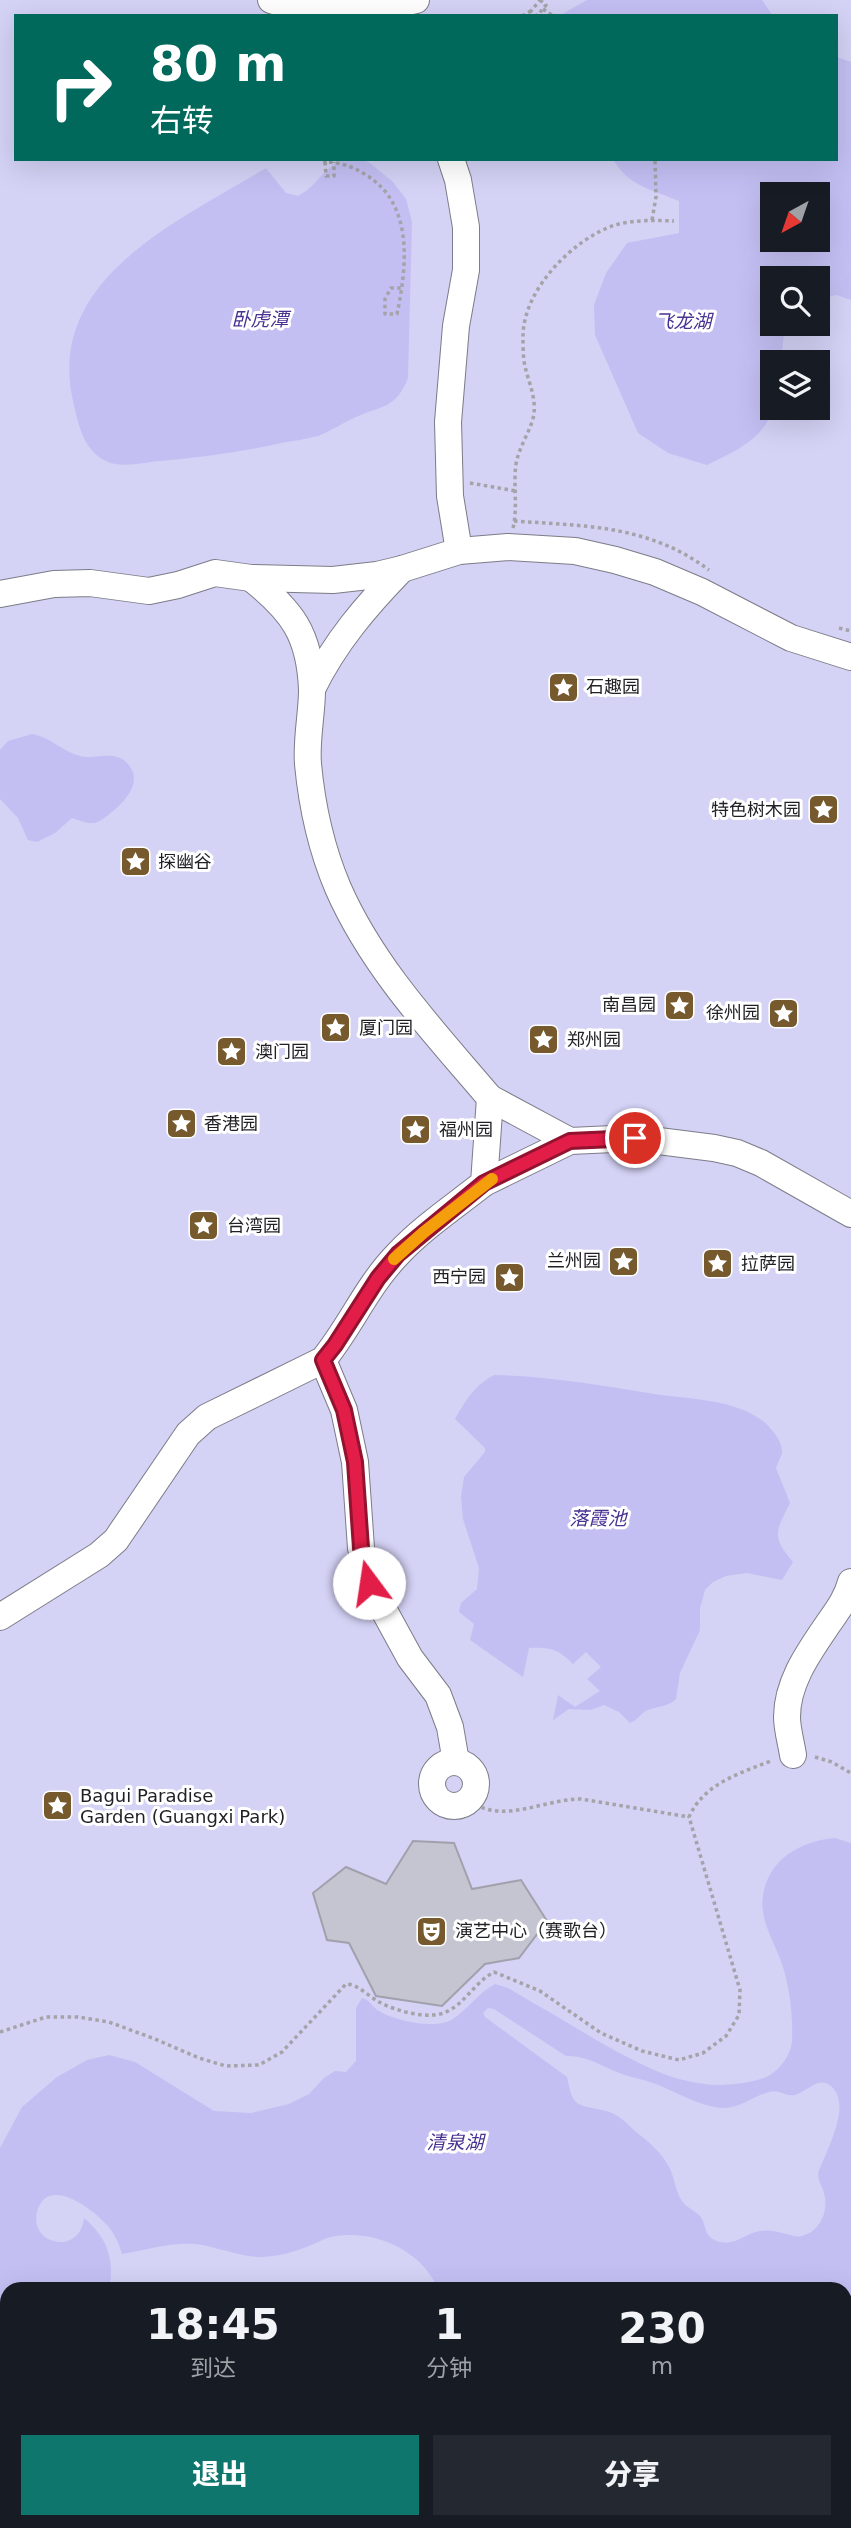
<!DOCTYPE html>
<html lang="zh">
<head>
<meta charset="utf-8">
<style>
	body { margin:0; font-family:"DejaVu Sans","Noto Sans SC",sans-serif; background:#242831; color:#f1f3f6; height:100vh; display:flex; flex-direction:column; font-size:26px; white-space:nowrap }
	* { box-sizing:border-box; margin:0 }
	p { font-size:23px; color:#9ea1a6 }
	.icon { flex:none; width:38px; height:38px; fill:none; stroke:currentColor; stroke-width:2; stroke-linecap:round; stroke-linejoin:round }
	.map { position:relative; flex:1; overflow:hidden }
	.drawer { position:absolute; left:0px; top:2282px; width:852px; height:247px; display:flex; flex-direction:column; background:#171b24; border-radius:21px 21px 0 0; box-shadow:0 7px 28px #0002 }
	.drawer>* { flex:none }
	.banner { position:absolute; left:14px; top:14px; width:824px; height:147px; border-radius:0px; box-shadow:0 7px 28px #0002; background:#00695c; color:#fff; overflow:hidden }
	.needle { width:46px; rotate:220deg }
	.controls { position:absolute; left:760px; top:182px; display:grid; gap:14px }
	.controls a { display:grid; place-items:center; width:70px; height:70px; border-radius:0px; background:#171b24; box-shadow:0 7px 28px #0002; font-size:35px }
	.pin { position:absolute; display:grid; place-items:center; width:60px; height:60px; color:#fff; margin:-30px; border:4px solid #fff; border-radius:50%; box-shadow:0 2px 7px #0007 }
	.me { position:absolute; width:77px; margin:-38px; rotate:346deg; stroke-linejoin:round; filter:drop-shadow(0 0 5px #0008) }
	.turn { display:flex; align-items:center; gap:24px; height:147px; padding:0 21px; font-size:32px }
	.turn .icon { width:91px; height:91px; stroke-width:2.5 }
	.turn b { display:block; font-size:49px; line-height:60px }
	.eta { display:flex; justify-content:space-evenly; align-items:center; height:119px; text-align:center }
	.eta b { font-size:42px; font-weight:800; line-height:49px }
	.button { display:flex; gap:14px; margin-top:auto; padding:14px 21px }
	.button a { flex:1; height:80px; border-radius:0px; background:#0f766e; color:#fff; font-size:28px; font-weight:800; line-height:80px; text-align:center }
	.button a+a { background:#242831; color:#f1f3f6 }
	.map>svg:first-child { display:block }
	.green { fill:#d4d2f5; fill-rule:evenodd }
	.water { fill:#c3bff3; fill-rule:evenodd }
	.lines { fill:none; stroke-linecap:round; stroke-linejoin:round }
	.stream { stroke:#c3bff3; stroke-width:5 }
	.building { fill:#c5c5d2; stroke:#a1a1ad; stroke-width:2 }
	.minor-casing { stroke:#7c7c88; stroke-width:28 }
	.path { stroke:#a3a3a8; stroke-width:3.5; stroke-dasharray:3.5 3.5; stroke-linecap:butt }
	.minor { stroke:#fff; stroke-width:26 }
	.route-casing { stroke:#92132f; stroke-width:18 }
	.route { stroke:#e11d48; stroke-width:12 }
	.slow { stroke:#f59e0b; stroke-width:12 }
	.labels { text-anchor:middle; stroke-width:6; stroke-linejoin:round; paint-order:stroke }
	.poi-label { font-size:18px; fill:#201f24; stroke:#fff; text-anchor:start }
	.water-label { font-size:19px; font-style:italic; fill:#483293; stroke:#fff }
</style>
</head>
<body>
<div class="map">
<svg width="851" height="2528" viewBox="0 0 851 2528">
	<rect width="100%" height="100%" fill="#f8f8fe"/>
	<path class="green" d="M 0,0 L 851,0 L 851,2528 L 0,2528 ZM 16,16 L 836,16 L 836,159 L 16,159 ZM 772,194 L 817,194 L 817,240 L 772,240 ZM 772,278 L 817,278 L 817,324 L 772,324 ZM 772,362 L 817,362 L 817,408 L 772,408 ZM 7,2289 L 845,2289 L 845,2522 L 7,2522 Z"/>
	<g class="water">
		<path d="M 587,0 L 762,0 L 773,16 L 559,16 Z"/>
		<path d="M 837,57 L 851,62 L 851,300 L 836,295 L 817,300 L 817,278 L 772,278 L 772,324 L 785,324 L 781,362 L 772,362 C 772,377 774,393 772,408 C 767,438 732,453 707,465 L 668,453 L 638,433 L 595,335 L 594,305 L 606,273 L 627,243 L 679,233 L 679,201 C 653,190 628,186 613,159 L 836,159 ZM 817,194 L 817,240 L 772,240 L 772,194 Z"/>
		<path d="M 346,159 L 362,159 L 370,163 L 393,182 L 406,199 L 412,222 L 408,378 C 396,409 382,405 356,417 C 343,423 331,431 318,436 C 306,439 293,441 281,443 C 241,452 202,457 161,461 C 146,462 122,468 108,462 C 83,451 79,426 73,401 C 45,278 181,220 266,168 L 286,193 L 298,196 C 316,188 325,164 346,159 Z"/>
		<path d="M 32,734 C 51,737 66,755 86,757 C 101,758 115,751 127,763 C 144,781 126,800 112,812 C 106,816 100,823 93,823 C 87,824 79,820 72,818 L 55,833 L 37,842 L 28,840 L 18,818 L 0,799 L 0,750 L 8,741 Z"/>
		<path d="M 494,1375 C 548,1376 601,1385 654,1394 C 689,1399 734,1399 763,1421 C 771,1428 783,1441 782,1453 C 781,1457 778,1462 776,1468 L 790,1503 C 776,1531 771,1536 793,1562 L 782,1580 L 747,1573 L 726,1576 L 713,1582 L 705,1590 L 700,1608 L 700,1630 L 680,1673 L 676,1699 C 667,1708 654,1706 644,1712 C 639,1716 636,1721 630,1723 L 619,1712 L 604,1705 L 590,1710 L 569,1709 L 553,1720 L 558,1695 L 575,1707 L 600,1691 L 587,1679 L 601,1667 L 586,1652 L 573,1664 C 558,1649 551,1647 529,1648 L 523,1677 L 470,1640 L 474,1624 L 459,1612 L 461,1603 L 477,1589 L 479,1568 L 463,1519 L 461,1497 L 464,1477 L 485,1452 L 485,1448 L 455,1419 C 465,1401 475,1385 494,1375 Z"/>
		<path d="M 835,1838 L 851,1843 L 851,2374 L 845,2372 L 845,2289 L 438,2289 C 422,2250 373,2228 331,2237 C 324,2238 318,2243 311,2245 C 295,2252 277,2257 259,2257 C 237,2256 218,2247 196,2244 C 171,2242 146,2250 122,2254 C 119,2243 114,2233 107,2225 C 93,2209 47,2174 37,2212 C 29,2245 80,2256 84,2218 C 106,2237 114,2256 110,2285 L 97,2289 L 7,2289 L 7,2310 L 0,2307 L 0,2148 L 22,2107 L 57,2077 L 87,2060 L 109,2055 L 135,2062 L 214,2111 L 251,2113 L 289,2104 L 309,2094 L 324,2078 L 335,2071 L 346,2072 L 356,2061 L 356,2008 L 362,1998 C 370,2000 372,2007 379,2011 C 395,2021 437,2030 453,2019 C 468,2009 478,1993 495,1984 L 508,1988 C 536,2005 564,2020 591,2037 C 646,2068 695,2098 761,2079 C 776,2075 791,2057 792,2041 C 793,2016 790,1990 783,1967 C 776,1944 759,1921 763,1896 C 768,1859 801,1841 835,1838 ZM 488,2008 L 494,2009 L 566,2056 C 587,2055 603,2067 622,2074 C 632,2078 643,2079 653,2083 C 676,2091 699,2107 724,2108 C 740,2108 754,2096 769,2092 C 780,2089 785,2097 795,2095 C 808,2091 820,2074 833,2088 C 851,2107 826,2152 818,2173 C 818,2182 822,2185 824,2193 C 829,2210 821,2231 802,2236 C 795,2238 789,2234 782,2233 C 776,2231 766,2230 760,2231 C 746,2233 735,2246 720,2242 C 705,2238 707,2230 702,2219 C 698,2211 687,2209 682,2201 C 675,2191 675,2178 669,2167 C 661,2152 649,2142 636,2132 C 628,2124 617,2113 606,2111 C 577,2104 573,2109 567,2077 L 485,2017 L 483,2013 Z"/>
	</g>
	<g class="lines">
		<path class="stream" d="M 558,2528 L 565,2522"/>
	</g>
	<path class="building" d="M 413,1841 L 454,1843 L 472,1889 L 521,1880 L 547,1921 L 519,1958 L 485,1964 L 442,2006 L 376,1996 L 349,1943 L 327,1940 L 313,1893 L 346,1867 L 386,1884 Z"/>
	<g class="lines">
		<defs>
			<g id="minor">
				<path d="M 271,0 L 294,7 L 372,10 L 416,0"/>
				<path d="M 451,159 L 458,180 L 466,227 L 466,270 L 456,326 L 448,422 L 450,496 L 459,551"/>
				<path d="M 251,578 C 292,611 310,634 312,690 C 312,714 306,739 308,764 C 312,807 321,848 338,888 C 373,968 435,1033 490,1098"/>
				<path d="M 0,594 L 54,584 L 90,583 L 149,591 L 178,585 L 215,573 L 251,578 L 333,580 L 377,575 L 402,569 L 459,551 L 508,547 L 575,551 L 615,560 L 655,572 L 702,592 L 791,638 L 851,657"/>
				<path d="M 312,689 C 335,642 366,606 402,569"/>
				<path d="M 484,1183 L 570,1141"/>
				<path d="M 323,1360 L 344,1410 L 355,1462 L 361,1548 L 369,1583 L 410,1658 L 438,1695 L 450,1727 L 456,1762"/>
				<path d="M 0,1617 L 99,1555 L 116,1540 L 188,1434 L 207,1417 L 323,1360 C 350,1327 367,1286 397,1255 C 422,1228 455,1206 484,1183 L 490,1098 L 570,1141 L 635,1138 L 714,1148 L 737,1153 L 761,1163 L 851,1214"/>
				<path d="M 793,1755 C 791,1742 787,1729 787,1717 C 787,1682 809,1652 828,1624 C 837,1611 847,1598 851,1582"/>
				<circle cx="454" cy="1784" r="22"/>
			</g>
		</defs>
		<use href="#minor" class="minor-casing"/>
		<g class="path">
			<path d="M 540,0 L 546,5 L 537,16 L 531,11 Z"/>
			<path d="M 543,9 L 553,16"/>
			<path d="M 522,16 L 531,11"/>
			<path d="M 325,159 L 325,162 C 340,162 354,167 366,175 C 414,204 407,266 397,314 L 385,314 L 385,299 L 391,288 L 401,288"/>
			<path d="M 325,162 L 326,176 L 334,176 L 334,162"/>
			<path d="M 652,220 L 656,197 L 655,159"/>
			<path d="M 470,483 L 516,491"/>
			<path d="M 514,521 C 586,526 649,525 709,570"/>
			<path d="M 513,528 C 518,507 513,485 516,464 C 519,446 531,431 534,414 C 536,394 527,380 524,361 C 523,353 523,343 523,335 C 524,289 573,239 615,225 C 633,220 655,220 674,221"/>
			<path d="M 839,628 L 851,631"/>
			<path d="M 815,1757 L 832,1762 L 851,1773"/>
			<path d="M 469,1801 C 504,1825 543,1799 581,1799 L 689,1817"/>
			<path d="M 0,2032 L 46,2017 L 78,2017 L 109,2022 L 155,2039 L 199,2058 L 226,2066 L 259,2065 L 282,2052 L 346,1984 C 358,1984 368,1996 379,2002 C 396,2011 430,2021 448,2011 C 466,2002 474,1983 494,1972 L 540,1991 L 601,2033 L 642,2051 L 679,2060 L 703,2053 L 726,2036 L 739,2015 L 740,1990 L 689,1817 C 704,1783 741,1773 773,1760"/>
			<path d="M 128,2522 L 128,2528"/>
			<path d="M 398,2528 L 402,2522"/>
			<path d="M 705,2528 L 716,2528"/>
			<path d="M 798,2528 L 814,2525 L 846,2528"/>
		</g>
		<use href="#minor" class="minor"/>
	</g>
	<g class="lines">
		<defs>
			<path id="route" d="M 369,1583 L 361,1548 L 355,1462 L 344,1410 L 323,1360 L 335,1345 L 378,1278 L 398,1254 L 484,1183 L 570,1141 L 635,1138"/>
		</defs>
		<use href="#route" class="route-casing"/>
		<use href="#route" class="route"/>
		<path class="slow" d="M 394,1259 L 424,1232 L 492,1179"/>
	</g>
	<defs>
		<symbol id="sight-square" viewBox="-11 -11 22 22"><rect x="-9" y="-9" width="18" height="18" rx="4" fill="#765a2d" stroke="#fff"/><path d="M0-6L1.8-2.2L6-1.7L2.9 1.2L3.7 5.4L0 3.3L-3.7 5.4L-2.9 1.2L-6-1.7L-1.8-2.2Z" fill="#fff"/></symbol>
		<symbol id="theatre-square" viewBox="-11 -11 22 22"><rect x="-9" y="-9" width="18" height="18" rx="4" fill="#765a2d" stroke="#fff"/><path d="M-5-5.5Q0-4 5-5.5V0Q5 5 0 6Q-5 5-5 0ZM-3.3-2.5H-1v1.5H-3.3ZM1-2.5H3.3v1.5H1ZM-2.8 1Q0 5.5 2.8 1Z" fill="#fff"/></symbol>
	</defs>
	<g fill-rule="evenodd">
		<use href="#sight-square" x="546" y="670" width="35" height="35"/>
		<use href="#sight-square" x="806" y="792" width="35" height="35"/>
		<use href="#sight-square" x="118" y="844" width="35" height="35"/>
		<use href="#sight-square" x="662" y="988" width="35" height="35"/>
		<use href="#sight-square" x="766" y="996" width="35" height="35"/>
		<use href="#sight-square" x="318" y="1010" width="35" height="35"/>
		<use href="#sight-square" x="526" y="1022" width="35" height="35"/>
		<use href="#sight-square" x="214" y="1034" width="35" height="35"/>
		<use href="#sight-square" x="164" y="1106" width="35" height="35"/>
		<use href="#sight-square" x="398" y="1112" width="35" height="35"/>
		<use href="#sight-square" x="186" y="1208" width="35" height="35"/>
		<use href="#sight-square" x="606" y="1244" width="35" height="35"/>
		<use href="#sight-square" x="700" y="1246" width="35" height="35"/>
		<use href="#sight-square" x="492" y="1260" width="35" height="35"/>
		<use href="#sight-square" x="40" y="1788" width="35" height="35"/>
		<use href="#theatre-square" x="414" y="1914" width="35" height="35"/>
	</g>
	<g class="labels">
		<g class="poi-label">
			<text x="586" y="693">石趣园</text>
			<text x="801" y="816" text-anchor="end">特色树木园</text>
			<text x="158" y="868">探幽谷</text>
			<text x="656" y="1011" text-anchor="end">南昌园</text>
			<text x="760" y="1019" text-anchor="end">徐州园</text>
			<text x="359" y="1034">厦门园</text>
			<text x="567" y="1046">郑州园</text>
			<text x="255" y="1058">澳门园</text>
			<text x="204" y="1130">香港园</text>
			<text x="439" y="1136">福州园</text>
			<text x="227" y="1232">台湾园</text>
			<text x="601" y="1267" text-anchor="end">兰州园</text>
			<text x="741" y="1270">拉萨园</text>
			<text x="486" y="1283" text-anchor="end">西宁园</text>
			<text x="80" y="1802">Bagui Paradise<tspan x="80" dy="21">Garden (Guangxi Park)</tspan></text>
			<text x="455" y="1937">演艺中心（赛歌台）</text>
		</g>
		<g class="water-label">
			<text x="260" y="326">卧虎潭</text>
			<text x="683" y="328">飞龙湖</text>
			<text x="598" y="1525">落霞池</text>
			<text x="455" y="2149">清泉湖</text>
		</g>
	</g>
</svg>
<div class="controls">
<a><svg class="needle" viewBox="-14 -14 28 28"><path d="M0-13l5 13h-10z" fill="#e53935"/><path d="M0 13l5-13h-10z" fill="#9ea1a6"/></svg></a>
<a><svg class="icon" aria-label="search" viewBox="0 0 24 24"><circle cx="10" cy="10" r="6"/><path d="M15 15l6 6"/></svg></a>
<a><svg class="icon" aria-label="layers" viewBox="0 0 24 24"><path d="M12 4l9 5-9 5-9-5zM3 14l9 5 9-5"/></svg></a>
</div>
<div class="pin" style="left:635px;top:1138px;background:#d93025"><svg class="icon" aria-label="arrive" viewBox="0 0 24 24"><path d="M6 21V4h12l-3 4 3 4H6"/></svg></div>
<svg class="me" style="left:369px;top:1583px" viewBox="-20 -20 40 40"><circle r="19" fill="#fff"/><path d="M0-13L10 11 0 6-10 11z" fill="#e11d48"/></svg>
<div class="banner">
<div class="turn"><svg class="icon" aria-label="right" viewBox="0 0 24 24"><path d="M7 20v-9h11M14 6l5 5-5 5"/></svg><div><b>80 m</b>右转</div></div>
</div>
<section class="drawer">
<div class="eta">
<div><b>18:45</b><p>到达</p></div>
<div><b>1</b><p>分钟</p></div>
<div><b>230</b><p>m</p></div>
</div>
<div class="button"><a>退出</a><a>分享</a></div>
</section>
</div>
</body>
</html>
